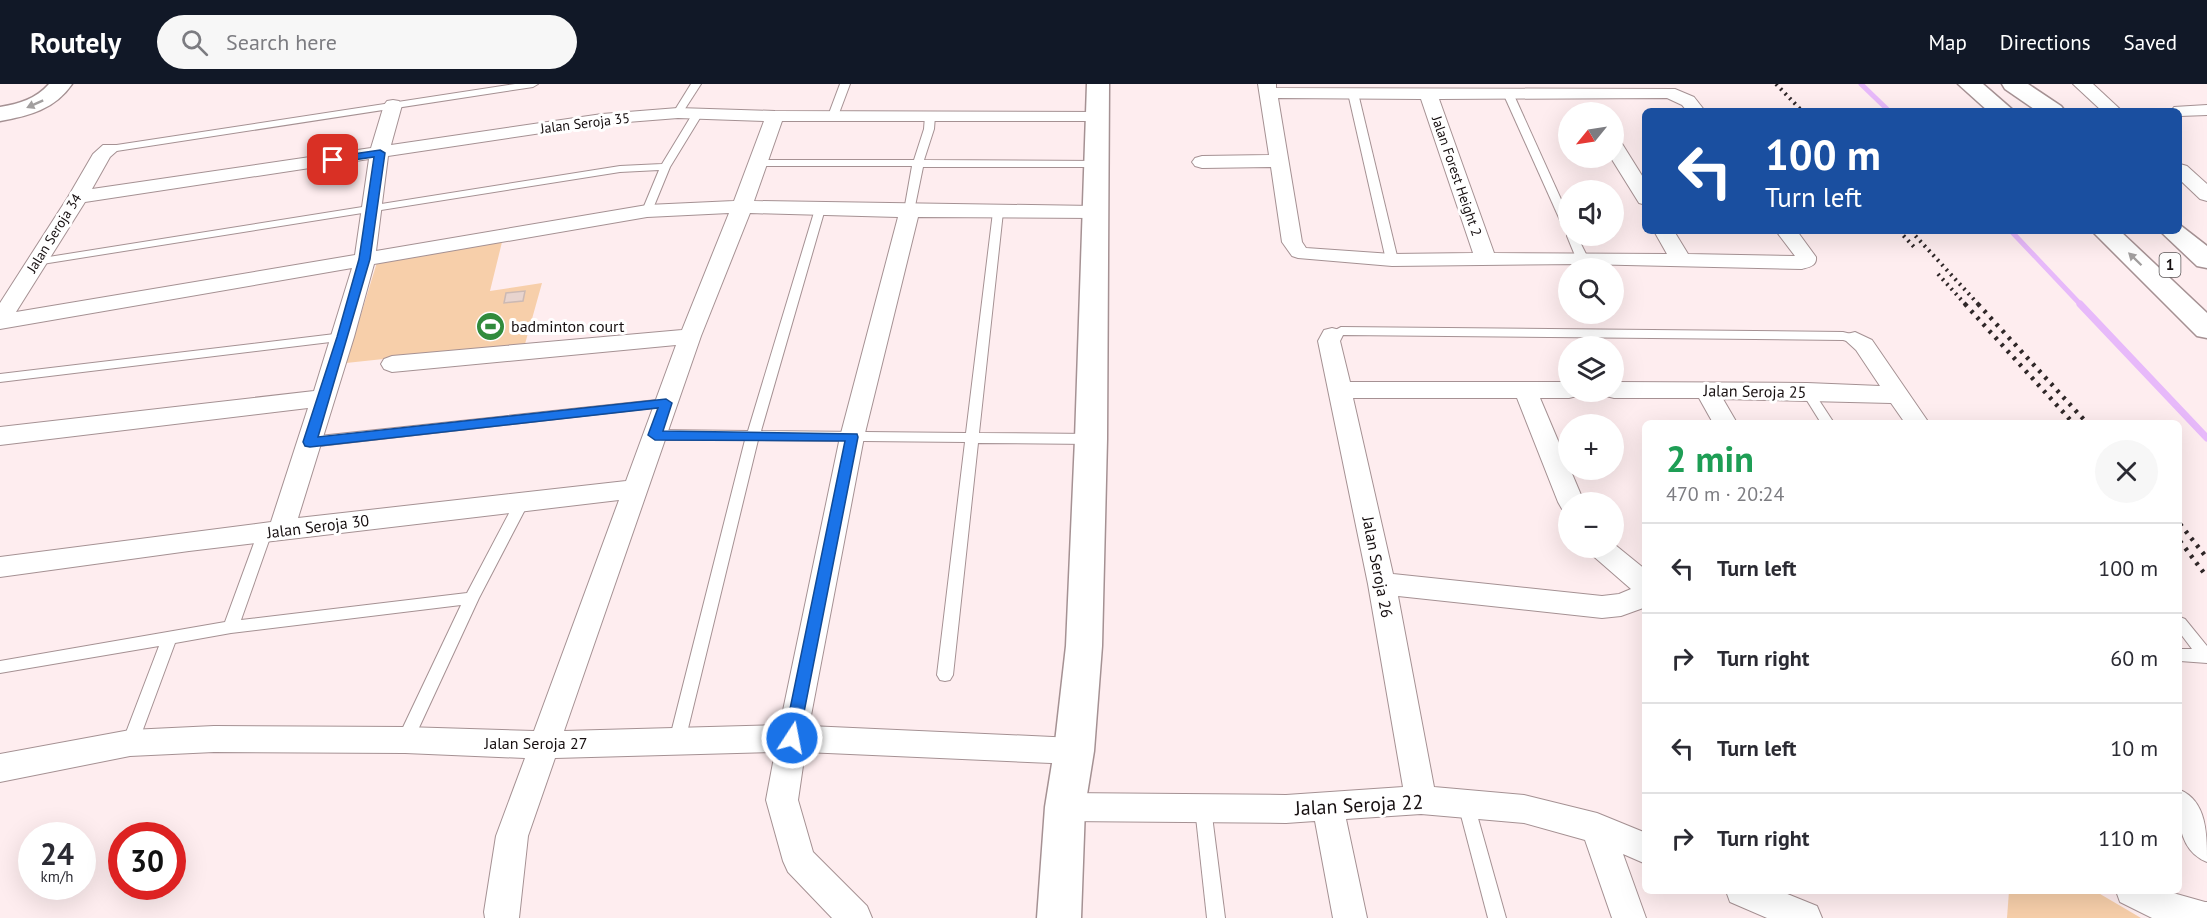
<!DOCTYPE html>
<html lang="en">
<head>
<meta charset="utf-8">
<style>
	body { margin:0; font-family:"PT Sans",sans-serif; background:#f7f7f7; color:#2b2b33; height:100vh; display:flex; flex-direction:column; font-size:22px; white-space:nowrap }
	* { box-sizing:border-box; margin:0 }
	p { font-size:20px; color:#7c7c81 }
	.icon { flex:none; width:33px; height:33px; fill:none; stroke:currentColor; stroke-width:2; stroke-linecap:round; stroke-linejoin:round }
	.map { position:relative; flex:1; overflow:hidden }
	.drawer { position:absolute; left:1642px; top:336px; width:540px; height:474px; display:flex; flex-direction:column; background:#fff; border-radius:9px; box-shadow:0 6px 24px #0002 }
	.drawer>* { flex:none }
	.guide { position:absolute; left:1642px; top:24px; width:540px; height:126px; border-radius:9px; box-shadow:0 6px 24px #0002; background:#1a4fa0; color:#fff; overflow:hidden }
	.needle { width:39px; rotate:240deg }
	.buttons { position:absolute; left:1558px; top:18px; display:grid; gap:12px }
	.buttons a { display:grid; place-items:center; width:66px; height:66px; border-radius:50%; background:#fff; box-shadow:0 6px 24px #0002; font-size:30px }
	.speed { position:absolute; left:18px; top:738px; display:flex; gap:12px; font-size:30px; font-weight:700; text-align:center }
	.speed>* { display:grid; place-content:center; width:78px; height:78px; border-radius:50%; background:#fff; box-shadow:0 6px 24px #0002; line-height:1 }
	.speed small { font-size:15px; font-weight:400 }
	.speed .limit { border:9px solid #d22; background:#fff; color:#111 }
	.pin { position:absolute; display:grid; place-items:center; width:51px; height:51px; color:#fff; margin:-26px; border-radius:12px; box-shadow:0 3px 9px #0006 }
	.me { position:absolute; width:66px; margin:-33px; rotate:11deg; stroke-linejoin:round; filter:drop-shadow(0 0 4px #0008) }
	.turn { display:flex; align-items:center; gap:21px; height:126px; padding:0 24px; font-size:27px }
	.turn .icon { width:78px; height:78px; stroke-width:2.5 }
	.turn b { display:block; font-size:42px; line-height:51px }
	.round { display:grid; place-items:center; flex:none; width:63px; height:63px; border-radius:32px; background:#f7f7f7 }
	.headline { display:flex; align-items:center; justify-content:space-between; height:102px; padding:0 24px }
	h1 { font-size:36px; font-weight:600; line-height:45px; color:#1e9e55 }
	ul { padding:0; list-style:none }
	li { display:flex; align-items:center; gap:18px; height:90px; padding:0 24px; border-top:2px solid #e1e1e2 }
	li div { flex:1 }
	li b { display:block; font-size:22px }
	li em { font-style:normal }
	header { display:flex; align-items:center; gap:36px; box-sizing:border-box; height:84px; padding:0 30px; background:#111827; color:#fff }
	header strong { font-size:28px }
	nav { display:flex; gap:33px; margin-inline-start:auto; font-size:21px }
	.search { width:420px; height:54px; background:#f7f7f7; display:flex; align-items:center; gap:15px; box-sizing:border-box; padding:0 21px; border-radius:33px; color:#7c7c81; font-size:22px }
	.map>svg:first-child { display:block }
	.green { fill:#f7cfaa }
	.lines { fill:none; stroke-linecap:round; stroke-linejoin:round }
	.stream-far1 { stroke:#e7b9fa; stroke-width:5 }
	.stream { stroke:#e7b9fa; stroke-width:7 }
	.building { fill:#e8d4ce; stroke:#ccb9b3; stroke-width:1.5 }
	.lane-casing { stroke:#a59193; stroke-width:2 }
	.street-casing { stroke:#a59193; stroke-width:2 }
	.secondary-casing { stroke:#a59193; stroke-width:3 }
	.highway-casing { stroke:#a59193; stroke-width:3 }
	.lane { fill:#fff; fill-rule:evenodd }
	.street { fill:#fff; fill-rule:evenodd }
	.secondary { fill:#fff; fill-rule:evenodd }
	.highway { fill:#fff; fill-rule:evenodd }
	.rail-far1 { stroke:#2f2728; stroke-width:4; stroke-dasharray:2 4.5; stroke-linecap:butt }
	.rail { stroke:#2f2728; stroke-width:4.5; stroke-dasharray:3 6; stroke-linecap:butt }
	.oneway { fill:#a29f9f }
	.route { fill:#1a73e8; stroke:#114b97; stroke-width:1.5 }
	.labels { text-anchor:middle; stroke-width:6; stroke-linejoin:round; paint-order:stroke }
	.far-street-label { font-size:14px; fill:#160f10; stroke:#fff }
	.shield { fill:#fff; stroke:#5c5758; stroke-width:1.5 }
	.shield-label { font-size:15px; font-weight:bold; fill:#160f10 }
	.poi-label { font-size:16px; fill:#160f10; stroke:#fff; text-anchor:start }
	.street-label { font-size:16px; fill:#160f10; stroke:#fff }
	.near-street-label { font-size:20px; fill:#160f10; stroke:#fff }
</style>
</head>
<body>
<header>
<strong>Routely</strong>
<div class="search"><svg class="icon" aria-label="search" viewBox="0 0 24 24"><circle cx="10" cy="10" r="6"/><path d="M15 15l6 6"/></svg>Search here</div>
<nav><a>Map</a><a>Directions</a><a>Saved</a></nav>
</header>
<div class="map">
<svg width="2207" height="834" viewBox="0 0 2207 834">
	<rect width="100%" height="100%" fill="#feedef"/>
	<g class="green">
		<path d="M 503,154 L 490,207 L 542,199 L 525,260 L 346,279 L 378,175 Z"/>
		<path d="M 2009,807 L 2095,807 L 2141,834 L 2007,834 Z"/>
	</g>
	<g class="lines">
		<g class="stream-far1">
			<path d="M 1861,0 L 1889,27"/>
			<path d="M 2011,147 L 2081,221"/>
		</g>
		<path class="stream" d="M 2080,220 L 2207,354"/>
	</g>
	<path class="building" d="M 525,207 L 523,217 L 504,219 L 506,209 Z"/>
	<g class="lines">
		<defs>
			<g id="lane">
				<path d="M 515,0 L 538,0 L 533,3 L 110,68 L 105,65 L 110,62 Z"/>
				<path d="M 691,0 L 701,0 L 681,31 L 675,31 L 673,29 Z"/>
				<path d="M 840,0 L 850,0 L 838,32 L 830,34 L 828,32 Z"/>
				<path d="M 1353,6 L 1358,9 L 1398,176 L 1392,179 L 1386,176 L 1348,9 Z"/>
				<path d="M 1508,6 L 1513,9 L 1569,133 L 1569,148 L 1564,145 L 1503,9 Z"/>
				<path d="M 698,26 L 703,29 L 670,83 L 652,127 L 647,130 L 642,127 L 659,86 L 620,88 L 36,181 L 30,178 L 36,175 L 620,82 L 662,80 L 693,29 Z"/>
				<path d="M 930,29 L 935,32 L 934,45 L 924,76 L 1098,77 L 1103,80 L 1098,83 L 923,83 L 914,127 L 909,130 L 904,127 L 912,82 L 758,82 L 753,79 L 758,76 L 914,76 L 924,45 L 925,32 Z"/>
				<path d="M 820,122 L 825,125 L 761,347 L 966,349 L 993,128 L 998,125 L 1003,128 L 979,349 L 1091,350 L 1097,355 L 1091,360 L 978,359 L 953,591 L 950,596 L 945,597 L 940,596 L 937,591 L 965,358 L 758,356 L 685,657 L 683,662 L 677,664 L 671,662 L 669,657 L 745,356 L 655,356 L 649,351 L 655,346 L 748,347 L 815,125 Z"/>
				<path d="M 1568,150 L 1577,152 L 1588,174 L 1586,176 L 1578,176 L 1576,174 L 1567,152 Z"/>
				<path d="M 1341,243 L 1843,248 L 1859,252 L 1861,255 L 1855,259 L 1843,256 L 1343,251 L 1332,255 L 1328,254 L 1326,251 Z"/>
				<path d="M 343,249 L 349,253 L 347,256 L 0,298 L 0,290 Z"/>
				<path d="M 1807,303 L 1811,304 L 1834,339 L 1821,339 L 1801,307 Z"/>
				<path d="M 666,315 L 672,319 L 670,322 L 310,363 L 304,358 L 310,353 Z"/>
				<path d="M 522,413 L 529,418 L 479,514 L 411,661 L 405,663 L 399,661 L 397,656 L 461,521 L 231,549 L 175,559 L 138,659 L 136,664 L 130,666 L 124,664 L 122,659 L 159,562 L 0,589 L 0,577 L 225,538 L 258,448 L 260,444 L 270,444 L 272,448 L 241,536 L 467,509 L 517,414 Z"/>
				<path d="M 2180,533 L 2185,535 L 2207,562 L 2207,579 L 2180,577 L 2180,565 L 2192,565 L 2180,549 Z"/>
				<path d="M 1466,712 L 1472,715 L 1474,720 L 1506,834 L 1488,834 L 1458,720 L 1460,715 Z"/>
				<path d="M 1203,716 L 1209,719 L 1211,724 L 1225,834 L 1207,834 L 1195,724 L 1197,719 Z"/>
			</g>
			<g id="street">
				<path d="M 1258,0 L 1276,0 L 1276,4 L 1675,5 L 1694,13 L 1705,27 L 1687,27 L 1682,21 L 1667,14 L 1439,15 L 1494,169 L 1667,170 L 1654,147 L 1674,147 L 1688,170 L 1795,172 L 1776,147 L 1797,147 L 1816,173 C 1817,182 1809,183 1802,185 L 1582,180 L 1392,182 L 1298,174 L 1292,172 L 1282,158 L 1271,83 L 1202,84 L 1195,82 L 1192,78 L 1195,74 L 1202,72 L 1269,71 ZM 1278,14 L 1421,15 L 1473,169 L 1392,170 L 1306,164 L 1302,158 Z"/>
				<path d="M 2073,0 L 2093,0 L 2122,27 L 2102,27 Z"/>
				<path d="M 393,16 L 399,17 L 402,21 L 391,61 L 602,30 L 678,24 L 775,27 L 1104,28 L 1107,32 L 1104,36 L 1098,37 L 782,37 L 754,117 L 1094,122 L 1101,124 L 1104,128 L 1101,132 L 1094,134 L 918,133 L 864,353 L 809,642 L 1074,654 L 1085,658 L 1089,667 L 1085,676 L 1074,680 L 805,668 L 798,716 L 813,768 L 867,822 L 872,834 L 832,834 L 788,788 L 783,777 L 766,716 L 775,668 L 555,674 L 528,752 L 519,834 L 485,834 L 484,828 L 496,752 L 525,674 L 405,669 L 214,668 L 130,672 L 0,698 L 0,670 L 130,646 L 214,642 L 405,643 L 534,647 L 619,416 L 189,467 L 0,493 L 0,473 L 271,438 L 308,324 L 0,361 L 0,343 L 314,307 L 352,184 L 0,245 L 0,219 L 68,113 L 93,70 L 103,61 L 117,61 L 119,65 L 110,73 L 92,105 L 371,64 L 384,21 L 387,17 ZM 678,34 L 764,37 L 734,117 L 647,121 L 376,167 L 388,72 L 602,40 ZM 369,75 L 355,171 L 16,228 L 85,118 ZM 729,129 L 682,246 L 392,272 L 384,275 L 381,280 L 384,285 L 392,288 L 676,261 L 626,397 L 298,434 L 354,253 L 374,180 L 647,133 ZM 750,129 L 898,133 L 840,353 L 780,641 L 564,647 L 701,252 Z"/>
				<path d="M 2207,21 L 2207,31 L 2180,32 L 2180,27 L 2171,27 L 2174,23 Z"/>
				<path d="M 1614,56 L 1621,58 L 1646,98 L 1646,121 L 1639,119 L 1611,74 L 1614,74 Z"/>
				<path d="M 2180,80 L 2187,82 L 2207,100 L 2207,117 L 2200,115 L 2180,96 Z"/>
				<path d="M 1332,244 L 1340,246 L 1343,251 L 1340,257 L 1350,298 L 1569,298 L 1569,308 L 1580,308 L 1577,312 L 1569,314 L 1540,314 L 1584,418 L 1569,418 L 1569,427 L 1562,425 L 1558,418 L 1517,314 L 1353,314 L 1393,490 L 1602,512 L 1619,510 L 1631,505 L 1592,471 L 1588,464 L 1614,464 L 1614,460 L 1646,486 L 1646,523 L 1621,532 L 1602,534 L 1398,512 L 1434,703 L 1524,711 L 1597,729 L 1646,749 L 1646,780 L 1623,770 L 1646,834 L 1612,834 L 1585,756 L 1524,739 L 1421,730 L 1346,735 L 1367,834 L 1333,834 L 1315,737 L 1286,739 L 1065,737 L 1054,733 L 1049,723 L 1054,713 L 1065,709 L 1286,711 L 1403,703 L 1368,500 L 1318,257 L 1324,246 Z"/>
				<path d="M 1855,248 L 1872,256 L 1929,339 L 1905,339 L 1891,319 L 1723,315 L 1737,339 L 1713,339 L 1699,314 L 1614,314 L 1606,312 L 1603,308 L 1614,308 L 1614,298 L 1807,299 L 1880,302 L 1856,266 L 1844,255 L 1847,250 Z"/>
				<path d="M 2180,706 C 2207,717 2207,751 2207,778 C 2178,767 2177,732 2180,706 Z"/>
				<path d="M 1726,807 L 1780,807 L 1817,822 L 1822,834 L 1767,834 L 1730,818 Z"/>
				<path d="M 2116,807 L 2166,807 L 2205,818 L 2207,818 L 2207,834 L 2152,834 L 2120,818 Z"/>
			</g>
			<g id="secondary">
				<path d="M 49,0 L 72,0 C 55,25 29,32 0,37 L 0,23 C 19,20 36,15 49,0 Z"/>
				<path d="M 1087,0 L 1109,0 L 1107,355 L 1102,562 L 1094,667 L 1085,723 L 1081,834 L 1037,834 L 1045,723 L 1054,667 L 1066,562 L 1075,355 Z"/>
			</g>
			<g id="highway">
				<path d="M 1958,0 L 1983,0 L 2014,27 L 1988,27 Z"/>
				<path d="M 2002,0 L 2028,0 L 2061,22 L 2065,27 L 2037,27 L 2005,5 Z"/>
				<path d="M 2180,141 L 2207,162 L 2207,184 L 2197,182 L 2160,147 L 2180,147 Z"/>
				<path d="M 2092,147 L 2120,147 L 2207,229 L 2207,254 L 2197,252 Z"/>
			</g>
		</defs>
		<use href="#lane" class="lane-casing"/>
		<use href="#street" class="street-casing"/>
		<use href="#secondary" class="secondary-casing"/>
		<use href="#highway" class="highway-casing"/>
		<use href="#lane" class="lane"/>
		<use href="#street" class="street"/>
		<use href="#secondary" class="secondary"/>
		<use href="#highway" class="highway"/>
		<g class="rail-far1">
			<path d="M 1776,0 L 1802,27"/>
			<path d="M 1899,147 L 1914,163"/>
			<path d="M 1911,147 L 1979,221"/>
			<path d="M 1938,190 L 1966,221"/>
		</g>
		<g class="rail">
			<path d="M 1965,220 L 2073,339"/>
			<path d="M 1978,220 L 2087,339"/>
			<path d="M 2180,440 L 2207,474"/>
			<path d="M 2180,457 L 2207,493"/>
		</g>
	</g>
	<defs><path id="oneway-solid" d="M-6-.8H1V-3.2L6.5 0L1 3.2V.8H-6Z" transform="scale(1.5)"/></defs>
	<g class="oneway">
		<use href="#oneway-solid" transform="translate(35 20) rotate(156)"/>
		<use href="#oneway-solid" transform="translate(2135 175) rotate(-136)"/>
	</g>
	<path class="route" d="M 380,66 L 385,69 L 370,175 L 318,353 L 666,315 L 672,319 L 663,347 L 857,350 L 858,353 L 798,659 L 792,661 L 787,659 L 784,654 L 845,357 L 655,356 L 648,351 L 658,324 L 310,363 L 305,362 L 303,358 L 337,253 L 359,175 L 374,73 L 333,79 L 328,76 L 333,73 Z"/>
	<defs>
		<symbol id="stadium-disc" viewBox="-11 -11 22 22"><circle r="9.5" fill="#318b3c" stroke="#fff"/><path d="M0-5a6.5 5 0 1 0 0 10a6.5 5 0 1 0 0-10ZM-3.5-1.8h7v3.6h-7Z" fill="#fff"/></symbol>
	</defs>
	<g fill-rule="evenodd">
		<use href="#stadium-disc" x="474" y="226" width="33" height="33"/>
	</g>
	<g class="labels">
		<g class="far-street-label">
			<text transform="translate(585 39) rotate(-7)" y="5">Jalan Seroja 35</text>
			<text transform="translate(1457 92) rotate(71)" y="5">Jalan Forest Height 2</text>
			<text transform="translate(54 149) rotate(-58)" y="5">Jalan Seroja 34</text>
		</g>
		<rect class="shield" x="2159.5" y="169" width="21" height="24" rx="4.5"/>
		<g class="shield-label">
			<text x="2170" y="186">1</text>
		</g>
		<g class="poi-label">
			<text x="511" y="248">badminton court</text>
		</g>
		<g class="street-label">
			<text transform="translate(1755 307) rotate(1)" y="6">Jalan Seroja 25</text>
			<text transform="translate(318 442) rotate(-7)" y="6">Jalan Seroja 30</text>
			<text transform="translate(1378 483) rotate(79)" y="6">Jalan Seroja 26</text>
			<text x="536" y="665">Jalan Seroja 27</text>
		</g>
		<g class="near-street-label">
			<text transform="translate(1359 721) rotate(-3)" y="7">Jalan Seroja 22</text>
		</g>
	</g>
</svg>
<div class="buttons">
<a><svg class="needle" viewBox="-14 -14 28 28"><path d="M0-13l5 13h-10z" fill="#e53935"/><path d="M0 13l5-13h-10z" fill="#7c7c81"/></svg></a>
<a><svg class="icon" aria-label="sound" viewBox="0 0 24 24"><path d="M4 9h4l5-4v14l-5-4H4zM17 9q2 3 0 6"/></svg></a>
<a><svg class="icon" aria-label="search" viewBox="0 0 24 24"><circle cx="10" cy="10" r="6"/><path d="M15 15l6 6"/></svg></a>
<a><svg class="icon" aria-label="layers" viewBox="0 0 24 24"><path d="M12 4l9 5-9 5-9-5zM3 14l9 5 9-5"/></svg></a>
<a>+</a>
<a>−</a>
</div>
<div class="speed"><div>24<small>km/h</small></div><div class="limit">30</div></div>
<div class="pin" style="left:333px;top:76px;background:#d93025"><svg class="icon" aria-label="arrive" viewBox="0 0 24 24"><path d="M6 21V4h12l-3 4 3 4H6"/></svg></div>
<svg class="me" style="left:792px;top:654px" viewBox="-20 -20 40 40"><circle r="17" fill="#1a73e8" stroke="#fff" stroke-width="3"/><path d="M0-11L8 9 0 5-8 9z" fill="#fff"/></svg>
<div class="guide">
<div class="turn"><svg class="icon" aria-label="left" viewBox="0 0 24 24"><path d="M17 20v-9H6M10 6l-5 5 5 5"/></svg><div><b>100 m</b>Turn left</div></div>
</div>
<section class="drawer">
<div class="headline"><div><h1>2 min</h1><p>470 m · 20:24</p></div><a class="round"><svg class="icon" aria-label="close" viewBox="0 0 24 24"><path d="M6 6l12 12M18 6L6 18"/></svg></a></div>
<ul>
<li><svg class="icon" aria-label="left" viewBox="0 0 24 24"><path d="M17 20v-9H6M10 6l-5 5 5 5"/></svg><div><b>Turn left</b></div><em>100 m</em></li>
<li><svg class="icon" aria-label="right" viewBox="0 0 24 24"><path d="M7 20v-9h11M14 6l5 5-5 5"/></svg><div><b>Turn right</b></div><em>60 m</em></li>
<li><svg class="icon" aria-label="left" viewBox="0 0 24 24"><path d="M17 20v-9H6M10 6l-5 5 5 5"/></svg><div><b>Turn left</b></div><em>10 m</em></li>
<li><svg class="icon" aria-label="right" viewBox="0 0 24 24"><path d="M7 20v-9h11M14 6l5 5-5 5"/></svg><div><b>Turn right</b></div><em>110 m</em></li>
</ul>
</section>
</div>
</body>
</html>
